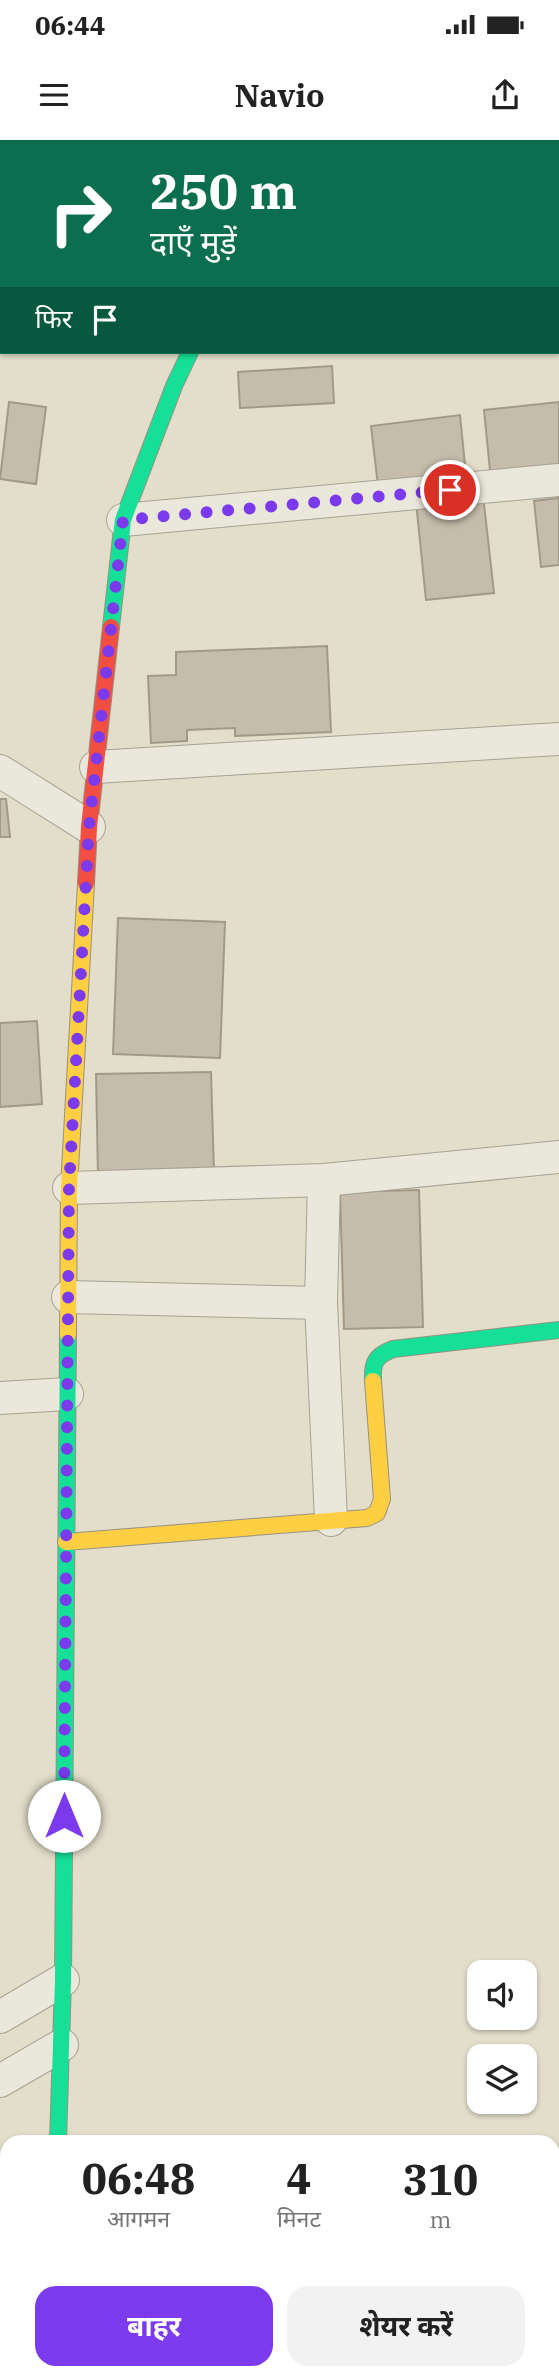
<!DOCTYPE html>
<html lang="hi">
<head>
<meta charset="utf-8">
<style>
	body { margin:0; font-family:"IBM Plex Serif","Noto Sans Devanagari",serif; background:#f2f2f2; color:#222; height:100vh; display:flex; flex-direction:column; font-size:26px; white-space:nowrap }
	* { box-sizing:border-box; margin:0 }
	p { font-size:23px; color:#767676 }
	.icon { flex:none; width:38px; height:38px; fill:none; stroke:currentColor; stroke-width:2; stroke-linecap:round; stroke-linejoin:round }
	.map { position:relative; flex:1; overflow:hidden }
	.details { position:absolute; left:0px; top:1995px; width:560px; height:245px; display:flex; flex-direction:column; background:#fff; border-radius:21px 21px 0 0; box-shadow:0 2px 5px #0004 }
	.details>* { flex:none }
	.top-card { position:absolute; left:0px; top:0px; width:560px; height:214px; box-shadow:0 2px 5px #0004; background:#0b6e4f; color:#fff; overflow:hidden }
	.buttons { position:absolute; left:467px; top:1820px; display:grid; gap:14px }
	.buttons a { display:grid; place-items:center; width:70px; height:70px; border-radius:14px; background:#fff; box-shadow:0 2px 5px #0004; font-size:35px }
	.pin { position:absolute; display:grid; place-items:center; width:60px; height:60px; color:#fff; margin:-30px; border:4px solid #fff; border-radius:50%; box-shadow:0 2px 7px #0007 }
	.me { position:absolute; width:77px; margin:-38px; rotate:0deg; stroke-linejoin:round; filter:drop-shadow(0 0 5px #0008) }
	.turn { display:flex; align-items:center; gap:24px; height:147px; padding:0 35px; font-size:32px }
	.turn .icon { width:91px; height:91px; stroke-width:2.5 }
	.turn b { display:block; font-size:49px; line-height:60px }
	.then { display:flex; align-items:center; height:66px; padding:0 35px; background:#0003; gap:14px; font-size:26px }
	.eta { display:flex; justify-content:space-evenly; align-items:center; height:119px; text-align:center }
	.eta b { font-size:42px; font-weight:700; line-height:49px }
	.primary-button { display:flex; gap:14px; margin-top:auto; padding:14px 35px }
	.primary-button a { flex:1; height:80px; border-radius:21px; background:#7c3aed; color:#fff; font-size:28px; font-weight:700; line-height:80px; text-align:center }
	.primary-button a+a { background:#f2f2f2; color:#222 }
	.status { display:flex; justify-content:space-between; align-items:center; height:49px; padding:0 35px; background:#fff; direction:ltr }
	.status svg { height:19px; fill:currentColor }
	header { display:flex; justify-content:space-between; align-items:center; height:91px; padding:0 35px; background:#fff; font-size:32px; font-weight:700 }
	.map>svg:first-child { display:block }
	.building { fill:#c5bcab; stroke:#a29989; stroke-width:2 }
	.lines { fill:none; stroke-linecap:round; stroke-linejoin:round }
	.street-casing { stroke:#a7a293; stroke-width:34 }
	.fast-casing { stroke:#969183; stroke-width:18 }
	.slow-casing { stroke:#969183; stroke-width:18 }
	.jam-casing { stroke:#969183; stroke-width:18 }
	.street { stroke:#eae7db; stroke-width:32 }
	.fast { stroke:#16e098; stroke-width:16 }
	.slow { stroke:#ffcf43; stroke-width:16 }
	.jam { stroke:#f24e42; stroke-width:16 }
	.route { stroke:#7c3aed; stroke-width:12; stroke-dasharray:0 21.6 }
</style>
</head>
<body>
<div class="status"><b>06:44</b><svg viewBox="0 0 49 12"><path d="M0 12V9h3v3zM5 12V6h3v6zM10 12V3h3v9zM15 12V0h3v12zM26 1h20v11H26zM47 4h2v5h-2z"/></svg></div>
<header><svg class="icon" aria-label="menu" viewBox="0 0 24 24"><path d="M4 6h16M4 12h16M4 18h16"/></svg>Navio<svg class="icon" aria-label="share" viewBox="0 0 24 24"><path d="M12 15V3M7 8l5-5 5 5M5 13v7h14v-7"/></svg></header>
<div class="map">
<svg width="559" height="2240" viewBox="0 0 559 2240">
	<rect width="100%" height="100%" fill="#e2deca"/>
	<g class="building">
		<path d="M 332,226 L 334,263 L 240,268 L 238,232 Z"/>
		<path d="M 9,262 L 46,267 L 36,344 L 0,339 Z"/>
		<path d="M 559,262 L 559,334 L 491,341 L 484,270 Z"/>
		<path d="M 460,275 L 466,335 L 378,346 L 371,286 Z"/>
		<path d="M 483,355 L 494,453 L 426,460 L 416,362 Z"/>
		<path d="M 559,358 L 559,425 L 541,427 L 534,361 Z"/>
		<path d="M 327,506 L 331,592 L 235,596 L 235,588 L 187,590 L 187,601 L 151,603 L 148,536 L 176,535 L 176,512 Z"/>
		<path d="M 0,659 L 6,659 L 10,697 L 0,697 Z"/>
		<path d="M 118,778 L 225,782 L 220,918 L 113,914 Z"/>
		<path d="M 37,881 L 42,964 L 0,967 L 0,883 Z"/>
		<path d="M 211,932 L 214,1033 L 98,1036 L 96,934 Z"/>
		<path d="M 419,1050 L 423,1187 L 344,1189 L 340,1052 Z"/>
	</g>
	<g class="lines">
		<defs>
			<g id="street">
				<path d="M 211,2 L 211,0"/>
				<path d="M 558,42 L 559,42"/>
				<path d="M 0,111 L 2,111"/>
				<path d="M 123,380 L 559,340"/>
				<path d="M 96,627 L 559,599"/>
				<path d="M 0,631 L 89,687"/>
				<path d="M 324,1040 L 321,1163 L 331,1380"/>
				<path d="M 69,1048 L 324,1040 L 559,1017"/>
				<path d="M 68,1157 L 321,1163"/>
				<path d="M 0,1258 L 67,1254"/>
				<path d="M 0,1877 L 63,1840"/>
				<path d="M 0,1941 L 62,1905"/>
			</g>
			<g id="fast">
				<path d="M 111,487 L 123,380 L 174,246 L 190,212"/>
				<path d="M 373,1241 C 372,1223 375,1216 393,1209 L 559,1190"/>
				<path d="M 58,2002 L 63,1840 L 68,1195"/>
				<path d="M 51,2233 L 51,2240"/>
			</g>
			<g id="slow">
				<path d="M 299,2 L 301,0"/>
				<path d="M 68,1195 L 69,1048 L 86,743"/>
				<path d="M 66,1402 L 367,1378 L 377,1373 L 382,1359 L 373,1241"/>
			</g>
			<path id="jam" d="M 86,743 L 89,687 L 111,487"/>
		</defs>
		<use href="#street" class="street-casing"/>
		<use href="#fast" class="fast-casing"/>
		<use href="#slow" class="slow-casing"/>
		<use href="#jam" class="jam-casing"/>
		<use href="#street" class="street"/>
		<use href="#fast" class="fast"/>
		<use href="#slow" class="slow"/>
		<use href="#jam" class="jam"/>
	</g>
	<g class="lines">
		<path class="route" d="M 64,1676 L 69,1048 L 89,687 L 123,380 L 450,350"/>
	</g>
</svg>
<div class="buttons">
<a><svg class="icon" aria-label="sound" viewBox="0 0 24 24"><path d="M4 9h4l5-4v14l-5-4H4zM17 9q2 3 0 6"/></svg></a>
<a><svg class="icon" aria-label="layers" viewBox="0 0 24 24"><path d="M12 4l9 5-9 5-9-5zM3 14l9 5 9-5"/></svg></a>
</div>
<div class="pin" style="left:450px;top:350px;background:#d93025"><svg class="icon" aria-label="arrive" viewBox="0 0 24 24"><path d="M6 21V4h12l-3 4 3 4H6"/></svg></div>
<svg class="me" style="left:64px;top:1676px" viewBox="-20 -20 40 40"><circle r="19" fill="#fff"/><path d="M0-13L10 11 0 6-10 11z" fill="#7c3aed"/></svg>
<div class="top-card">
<div class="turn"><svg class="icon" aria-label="right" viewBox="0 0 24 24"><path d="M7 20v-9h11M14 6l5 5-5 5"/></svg><div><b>250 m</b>दाएँ मुड़ें</div></div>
<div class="then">फिर<svg class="icon" aria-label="arrive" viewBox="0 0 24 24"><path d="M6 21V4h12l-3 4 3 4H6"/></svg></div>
</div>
<section class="details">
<div class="eta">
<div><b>06:48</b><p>आगमन</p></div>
<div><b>4</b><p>मिनट</p></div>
<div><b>310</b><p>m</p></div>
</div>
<div class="primary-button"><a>बाहर</a><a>शेयर करें</a></div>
</section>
</div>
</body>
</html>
